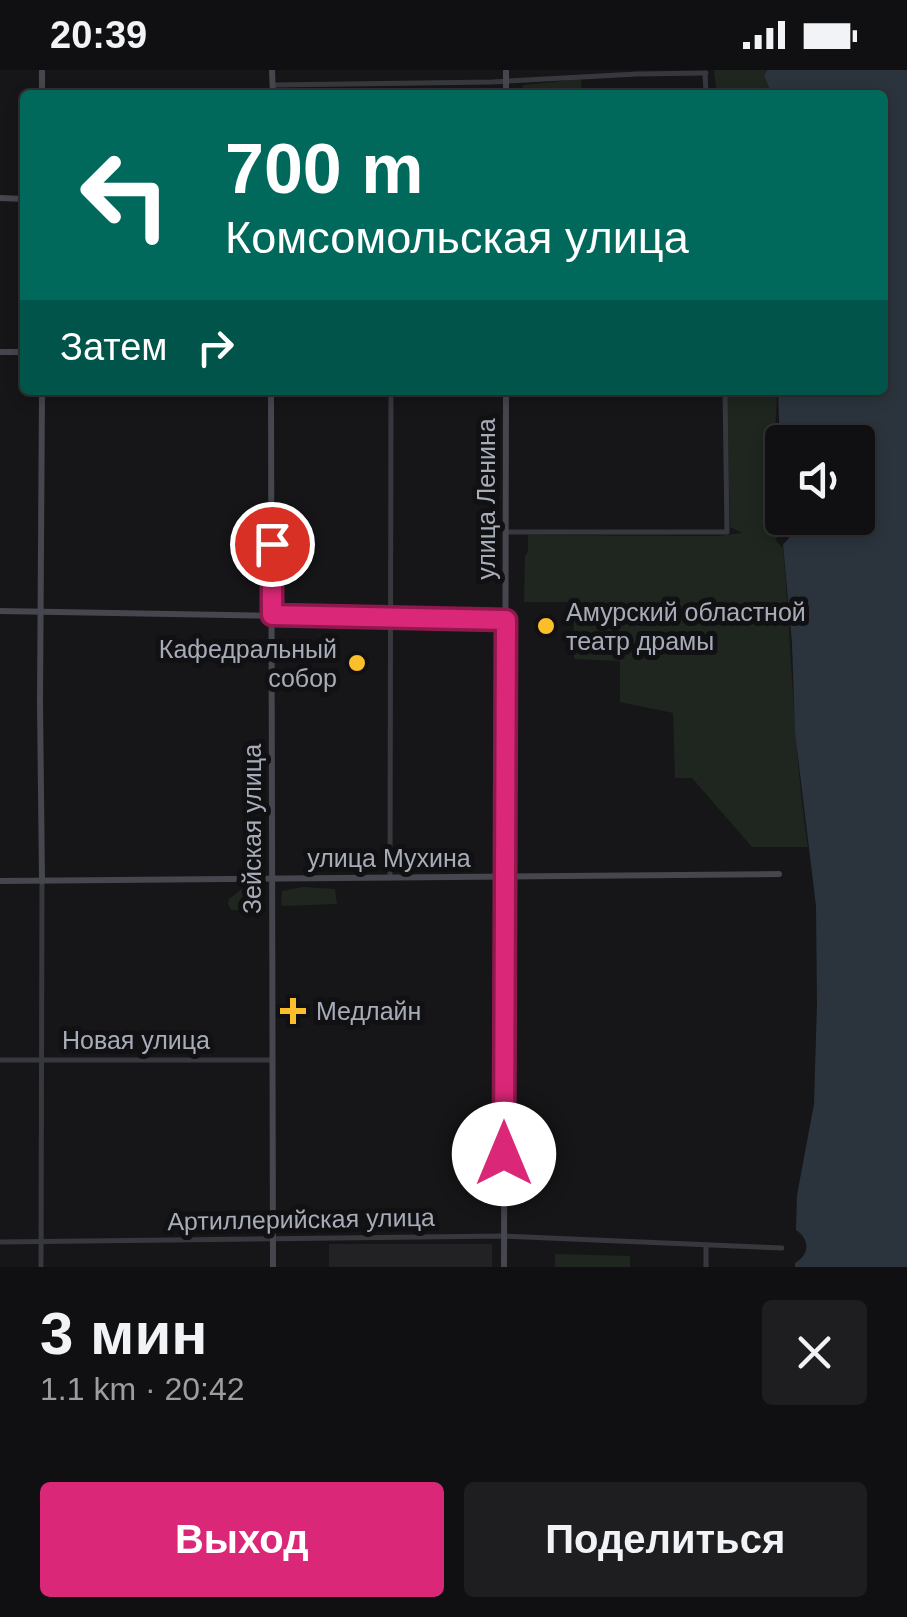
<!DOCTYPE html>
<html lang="ru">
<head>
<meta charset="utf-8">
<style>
	body { margin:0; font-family:Arial,sans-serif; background:#1e1e20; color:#f1f3f6; height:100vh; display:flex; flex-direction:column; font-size:38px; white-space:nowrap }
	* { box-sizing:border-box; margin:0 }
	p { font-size:32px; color:#9c9d9f }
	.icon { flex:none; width:55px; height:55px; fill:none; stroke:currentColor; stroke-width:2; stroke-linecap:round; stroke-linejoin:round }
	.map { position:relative; height:1197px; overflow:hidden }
	.details { display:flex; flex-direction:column; background:#101012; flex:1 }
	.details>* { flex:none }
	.banner { position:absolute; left:20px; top:20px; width:868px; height:305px; border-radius:10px; box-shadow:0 5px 15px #0003,0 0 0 2px #303032; background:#00695c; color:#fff; overflow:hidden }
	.fabs { position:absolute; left:765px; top:355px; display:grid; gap:20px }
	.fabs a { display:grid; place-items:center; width:110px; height:110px; border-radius:10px; background:#101012; box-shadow:0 5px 15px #0003,0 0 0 2px #303032; font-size:50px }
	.pin { position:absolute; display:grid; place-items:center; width:85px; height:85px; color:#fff; margin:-42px; border:5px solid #fff; border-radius:50%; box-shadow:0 2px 10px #0007 }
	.me { position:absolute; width:110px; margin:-55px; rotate:0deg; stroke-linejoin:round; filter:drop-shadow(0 0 8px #0008) }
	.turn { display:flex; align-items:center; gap:35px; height:210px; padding:0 40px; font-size:45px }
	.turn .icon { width:130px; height:130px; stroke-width:2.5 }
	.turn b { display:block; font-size:70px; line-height:85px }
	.then { display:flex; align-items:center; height:95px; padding:0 40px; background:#0003; gap:20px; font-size:38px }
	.round { display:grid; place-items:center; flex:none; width:105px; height:105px; border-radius:10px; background:#1e1e20 }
	.summary { display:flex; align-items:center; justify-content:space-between; height:170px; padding:0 40px }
	h1 { font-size:60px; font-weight:700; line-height:75px }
	.primary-button { display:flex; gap:20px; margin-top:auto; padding:20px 40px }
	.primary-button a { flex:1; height:115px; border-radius:10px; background:#db2777; color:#fff; font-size:40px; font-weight:700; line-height:115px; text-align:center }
	.primary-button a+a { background:#1e1e20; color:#f1f3f6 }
	.status { display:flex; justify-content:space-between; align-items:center; height:70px; padding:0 50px; background:#101012; direction:ltr }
	.status svg { height:28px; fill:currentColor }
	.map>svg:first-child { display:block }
	.built { fill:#222225 }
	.green { fill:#1e261f }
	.water { fill:#2b343d }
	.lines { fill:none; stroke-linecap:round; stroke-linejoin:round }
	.street { stroke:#37383d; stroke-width:5 }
	.secondary { stroke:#45464e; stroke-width:6 }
	.route-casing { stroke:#8e194d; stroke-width:25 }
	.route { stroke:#db2777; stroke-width:18 }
	.poi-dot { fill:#fcbe2a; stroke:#111113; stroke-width:4 }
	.labels { text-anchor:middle; stroke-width:10; stroke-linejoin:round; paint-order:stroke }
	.street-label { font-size:25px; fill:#a7acb9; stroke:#111113 }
	.poi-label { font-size:25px; fill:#a7acb9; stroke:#111113; text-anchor:start }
</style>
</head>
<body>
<div class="status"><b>20:39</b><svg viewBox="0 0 49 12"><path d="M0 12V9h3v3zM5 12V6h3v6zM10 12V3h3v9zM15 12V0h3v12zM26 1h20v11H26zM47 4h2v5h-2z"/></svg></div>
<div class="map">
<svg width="907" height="1197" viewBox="0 0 907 1197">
	<rect width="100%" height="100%" fill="#161618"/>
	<rect class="built" x="329" y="1174" width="163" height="23"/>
	<g class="green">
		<path d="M 714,0 L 767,0 L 764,5 L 772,25 L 717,25 Z"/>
		<path d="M 581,9 L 582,25 L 522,25 L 523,15 Z"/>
		<path d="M 727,320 L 777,320 L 772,448 L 780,454 L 782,463 L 775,470 L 783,478 C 792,578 793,678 808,777 L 752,777 L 692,708 L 675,708 L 673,643 L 620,632 L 620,591 L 574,589 L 574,532 L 524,532 L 525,486 L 528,481 L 528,465 L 718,466 L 742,463 L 730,457 Z"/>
		<path d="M 303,817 L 335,819 L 337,834 L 283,836 L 281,834 L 282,821 Z"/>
		<path d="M 243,818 L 253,819 L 261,823 L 263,836 L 258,841 L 231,840 L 228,834 L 229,829 Z"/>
		<path d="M 555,1184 L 630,1186 L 630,1197 L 555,1197 Z"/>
	</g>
	<path class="water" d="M 767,0 L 907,0 L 907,1197 L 795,1197 L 795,1193 C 810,1185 810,1169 796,1160 L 797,1125 L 814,1034 L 817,934 L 816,836 L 795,662 L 792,573 L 783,474 C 793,467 793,457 785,448 L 858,448 L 858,372 L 782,372 L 782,441 L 778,320 L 882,320 L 882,25 L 772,25 L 764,5 Z"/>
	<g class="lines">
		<g class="street">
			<path d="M 705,3 L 706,25"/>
			<path d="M 273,15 L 492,12 L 637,4 L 706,3"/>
			<path d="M 507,462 L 727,462 L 725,320"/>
			<path d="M 390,548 L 506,550"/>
			<path d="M 390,808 L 391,320"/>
			<path d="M 0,990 L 272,990"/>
			<path d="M 0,1172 L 504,1166 L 782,1178"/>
			<path d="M 41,1197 L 42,811"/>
			<path d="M 706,1197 L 706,1176"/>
		</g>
		<g class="secondary">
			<path d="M 42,0 L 42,25"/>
			<path d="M 272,0 L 273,25"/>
			<path d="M 506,0 L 506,25"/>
			<path d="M 0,128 L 25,129"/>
			<path d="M 0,282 L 25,282"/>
			<path d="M 271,320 L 273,1197"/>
			<path d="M 0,541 L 390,548"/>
			<path d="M 0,811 L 779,804"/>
			<path d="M 42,811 L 40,633 L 42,320"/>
			<path d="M 504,1197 L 506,320"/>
		</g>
	</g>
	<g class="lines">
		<defs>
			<path id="route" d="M 272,474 L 272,545 L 506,550 L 504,1084"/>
		</defs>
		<use href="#route" class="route-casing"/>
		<use href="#route" class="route"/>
	</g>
	<g class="poi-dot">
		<circle cx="546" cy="556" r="10"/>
		<circle cx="357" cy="593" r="10"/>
		<path d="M288 926h10v10h10v10h-10v10h-10v-10h-10v-10h10z"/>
	</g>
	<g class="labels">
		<g class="street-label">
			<text transform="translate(486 429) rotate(-90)" y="9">улица Ленина</text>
			<text transform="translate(252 759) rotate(-90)" y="9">Зейская улица</text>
			<text x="389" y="797">улица Мухина</text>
			<text x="136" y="979">Новая улица</text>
			<text transform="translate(301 1149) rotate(-1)" y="9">Артиллерийская улица</text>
		</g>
		<g class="poi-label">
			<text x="566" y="551">Амурский областной<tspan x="566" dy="29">театр драмы</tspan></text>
			<text x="337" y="588" text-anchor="end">Кафедральный<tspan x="337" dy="29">собор</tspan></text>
			<text x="316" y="950">Медлайн</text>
		</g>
	</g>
</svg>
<div class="fabs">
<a><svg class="icon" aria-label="sound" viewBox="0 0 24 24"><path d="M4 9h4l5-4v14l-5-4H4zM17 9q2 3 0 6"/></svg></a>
</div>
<div class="pin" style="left:272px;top:474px;background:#d93025"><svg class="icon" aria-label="arrive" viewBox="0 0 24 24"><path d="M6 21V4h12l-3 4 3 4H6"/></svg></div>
<svg class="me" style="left:504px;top:1084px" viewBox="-20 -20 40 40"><circle r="19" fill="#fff"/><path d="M0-13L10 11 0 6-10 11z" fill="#db2777"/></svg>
<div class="banner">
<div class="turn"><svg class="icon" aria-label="left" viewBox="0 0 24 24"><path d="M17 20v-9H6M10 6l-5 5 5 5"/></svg><div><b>700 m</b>Комсомольская улица</div></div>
<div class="then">Затем<svg class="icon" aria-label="right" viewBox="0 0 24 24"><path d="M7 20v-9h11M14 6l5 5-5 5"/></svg></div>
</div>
</div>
<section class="details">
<div class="summary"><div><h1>3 мин</h1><p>1.1 km · 20:42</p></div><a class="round"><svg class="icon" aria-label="close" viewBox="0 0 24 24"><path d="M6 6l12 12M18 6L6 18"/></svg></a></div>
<div class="primary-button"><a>Выход</a><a>Поделиться</a></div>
</section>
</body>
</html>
